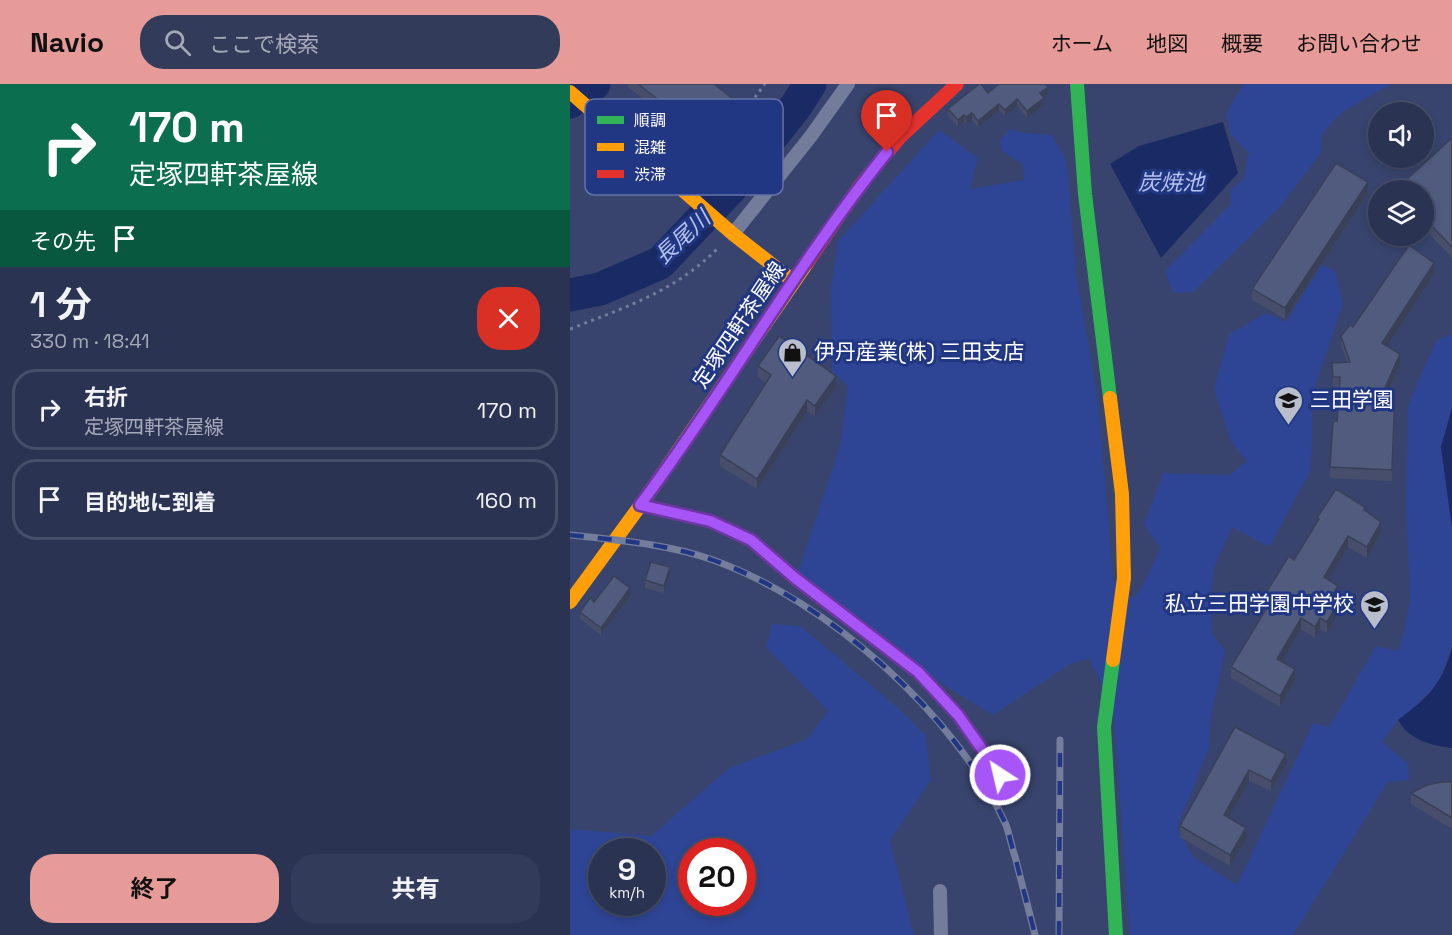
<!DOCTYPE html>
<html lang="ja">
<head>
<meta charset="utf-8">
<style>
	body { margin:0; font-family:"Space Grotesk","Noto Sans JP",sans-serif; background:#323b59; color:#f1f3f6; height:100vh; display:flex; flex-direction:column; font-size:22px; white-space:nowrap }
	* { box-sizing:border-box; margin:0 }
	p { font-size:20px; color:#a5aab8 }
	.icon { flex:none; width:33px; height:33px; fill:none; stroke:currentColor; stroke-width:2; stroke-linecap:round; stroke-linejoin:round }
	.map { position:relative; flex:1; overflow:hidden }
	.drawer { display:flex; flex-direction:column; background:#2a3352; width:570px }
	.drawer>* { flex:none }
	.banner { background:#0b6e4f; color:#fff; overflow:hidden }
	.controls { position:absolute; left:798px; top:18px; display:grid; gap:12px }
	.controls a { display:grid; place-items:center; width:66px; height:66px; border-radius:50%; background:#2a3352; box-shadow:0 3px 9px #0003,0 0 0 2px #464e69; font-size:30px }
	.speed { position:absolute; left:18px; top:754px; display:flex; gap:12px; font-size:30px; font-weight:700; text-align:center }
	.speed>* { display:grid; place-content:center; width:78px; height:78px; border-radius:50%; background:#2a3352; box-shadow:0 3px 9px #0003,0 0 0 2px #464e69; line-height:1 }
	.speed small { font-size:15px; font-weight:400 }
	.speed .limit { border:9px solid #d22; background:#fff; color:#111 }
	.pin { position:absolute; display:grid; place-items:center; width:51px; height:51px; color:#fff; margin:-62px -26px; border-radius:50% 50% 50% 0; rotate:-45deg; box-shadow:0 0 6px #0007 }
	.pin .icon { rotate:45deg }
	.me { position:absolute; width:66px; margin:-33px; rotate:325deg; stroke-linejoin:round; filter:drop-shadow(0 0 4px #0008) }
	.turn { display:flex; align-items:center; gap:21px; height:126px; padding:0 30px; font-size:27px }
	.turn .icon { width:78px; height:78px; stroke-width:2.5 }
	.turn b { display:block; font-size:42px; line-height:51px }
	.then { display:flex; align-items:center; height:57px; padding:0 30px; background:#0003; gap:12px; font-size:22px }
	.round { display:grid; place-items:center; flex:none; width:63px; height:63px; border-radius:24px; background:#323b59 }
	.summary { display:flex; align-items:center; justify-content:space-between; height:102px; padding:0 30px }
	h1 { font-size:36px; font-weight:700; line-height:45px }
	.cta { display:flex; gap:12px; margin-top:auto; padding:12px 30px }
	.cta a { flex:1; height:69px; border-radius:24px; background:#e69b98; color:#111; font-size:24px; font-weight:700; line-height:69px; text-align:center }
	.cta a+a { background:#323b59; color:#f1f3f6 }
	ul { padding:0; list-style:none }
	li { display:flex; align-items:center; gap:18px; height:81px; margin:0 12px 9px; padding:0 18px; border:3px solid #464e69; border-radius:24px }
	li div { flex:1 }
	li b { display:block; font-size:22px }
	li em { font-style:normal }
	header { display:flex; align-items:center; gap:36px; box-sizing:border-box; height:84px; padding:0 30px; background:#e69b98; color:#111 }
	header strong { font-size:28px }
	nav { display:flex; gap:33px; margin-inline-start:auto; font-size:21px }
	.search { width:420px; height:54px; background:#323b59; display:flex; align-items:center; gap:15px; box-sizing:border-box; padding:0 21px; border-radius:24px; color:#a5aab8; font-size:22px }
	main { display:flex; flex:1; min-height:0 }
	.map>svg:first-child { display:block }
	.green { fill:#2e4595; fill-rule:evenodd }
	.water { fill:#1a2a64 }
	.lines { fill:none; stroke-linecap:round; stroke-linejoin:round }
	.river { stroke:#1a2a64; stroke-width:33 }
	.path { stroke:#747c9b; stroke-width:3; stroke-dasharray:3 4.5; stroke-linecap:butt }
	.lane { stroke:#747c9b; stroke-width:7 }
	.street { stroke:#747c9b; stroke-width:14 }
	.fast { stroke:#30b455; stroke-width:14 }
	.slow { stroke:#ff9f0a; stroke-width:14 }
	.jam { stroke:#e5322d; stroke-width:14 }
	.rail-casing { stroke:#747d9b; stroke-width:7 }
	.rail { stroke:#223783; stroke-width:4.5; stroke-dasharray:14; stroke-linecap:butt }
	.wall { fill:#464e6c }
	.shaded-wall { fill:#394058 }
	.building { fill:#515b7d; stroke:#394058; stroke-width:1.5 }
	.route-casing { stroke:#6d37a1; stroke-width:15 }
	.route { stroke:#a855f7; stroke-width:10 }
	.labels { text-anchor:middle; stroke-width:6; stroke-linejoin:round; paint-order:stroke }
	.street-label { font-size:21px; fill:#fff; stroke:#223783 }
	.poi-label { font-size:21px; fill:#fff; stroke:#223783; text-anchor:start }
	.water-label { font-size:22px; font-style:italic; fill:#b6c3f0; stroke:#223783 }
	.key { fill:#223783; stroke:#6473a8; stroke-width:1.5 }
	.key-label { font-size:16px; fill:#fff }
</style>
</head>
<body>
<header>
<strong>Navio</strong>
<div class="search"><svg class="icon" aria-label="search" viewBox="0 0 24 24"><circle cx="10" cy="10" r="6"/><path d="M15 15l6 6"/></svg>ここで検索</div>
<nav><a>ホーム</a><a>地図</a><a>概要</a><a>お問い合わせ</a></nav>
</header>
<main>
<section class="drawer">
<div class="banner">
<div class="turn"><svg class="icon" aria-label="right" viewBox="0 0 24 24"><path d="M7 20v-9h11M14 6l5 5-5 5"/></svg><div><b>170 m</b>定塚四軒茶屋線</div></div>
<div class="then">その先<svg class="icon" aria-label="arrive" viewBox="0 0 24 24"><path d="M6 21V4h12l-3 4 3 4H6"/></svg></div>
</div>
<div class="summary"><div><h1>1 分</h1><p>330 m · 18:41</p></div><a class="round" style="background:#d93025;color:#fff"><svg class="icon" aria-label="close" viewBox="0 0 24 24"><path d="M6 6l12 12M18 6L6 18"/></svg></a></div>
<ul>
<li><svg class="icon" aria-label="right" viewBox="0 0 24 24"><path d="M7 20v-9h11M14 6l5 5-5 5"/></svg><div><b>右折</b><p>定塚四軒茶屋線</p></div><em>170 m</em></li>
<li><svg class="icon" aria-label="arrive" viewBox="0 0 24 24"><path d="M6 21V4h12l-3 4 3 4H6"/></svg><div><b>目的地に到着</b></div><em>160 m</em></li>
</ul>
<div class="cta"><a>終了</a><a>共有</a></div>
</section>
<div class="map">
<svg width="882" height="851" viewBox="0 0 882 851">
	<rect width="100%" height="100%" fill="#38446d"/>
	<g class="green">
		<path d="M 673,0 L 821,0 L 772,28 L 752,50 L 750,70 L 709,124 L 623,208 L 604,209 L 595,187 L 661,120 L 660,106 L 673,95 L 679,69 L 661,51 L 656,30 Z"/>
		<path d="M 440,45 L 453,49 L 482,51 L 497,77 L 506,190 L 528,315 L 543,495 L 564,515 L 577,493 L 590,464 L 574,440 L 593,389 L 660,391 L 677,377 L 661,358 L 644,305 L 659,250 L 696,229 L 716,238 L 751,181 L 765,186 L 773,220 L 743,308 L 741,386 L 699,463 L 662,443 L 644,484 L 641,510 L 642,550 L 655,566 L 641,633 L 639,664 L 607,744 L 623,773 L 667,801 L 743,639 L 759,643 L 806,562 L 828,567 L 835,544 L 840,513 L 836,421 L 838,321 L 866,257 L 882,250 L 882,324 L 871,363 L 882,444 L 882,563 L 868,599 L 845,623 L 828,636 L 812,658 L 838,679 L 839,696 L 818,698 L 723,851 L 560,851 L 543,624 L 519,574 L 500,580 L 423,631 L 366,596 L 228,488 L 270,362 L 278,302 L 262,287 L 261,203 L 268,157 L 369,46 L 408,74 L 400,105 L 454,96 L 453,81 L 431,66 L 430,56 Z"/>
		<path d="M 202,540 L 230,542 L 328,624 L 356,652 L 361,696 L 320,756 L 344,851 L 0,851 L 0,745 L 81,752 L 159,684 L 237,655 L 258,627 L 196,563 ZM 32,768 L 82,768 L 82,819 L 32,819 ZM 122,768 L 172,768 L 172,819 L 122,819 Z"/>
	</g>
	<g class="water">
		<path d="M 653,38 L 668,89 L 591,174 L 540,80 L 569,62 Z"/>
		<path d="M 882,324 L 882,444 L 871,363 Z"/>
		<path d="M 882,563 L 882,664 C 860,661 839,656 828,636 C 857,615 873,599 882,563 Z"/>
	</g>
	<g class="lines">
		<g class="river">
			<path d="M 0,18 L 24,0"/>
			<path d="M 0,211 L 30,205 L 90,179 L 161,104 L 226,22 L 240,0"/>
		</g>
		<g class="path">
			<path d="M 121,87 L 160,46 L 195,0"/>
			<path d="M 0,245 C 56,223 106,207 149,163"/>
		</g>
		<path class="lane" d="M 73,422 L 140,437 L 181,456 L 225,494 L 348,588 L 388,631 L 430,691"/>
		<g class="street">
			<path d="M 163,150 L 241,52 L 278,0"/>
			<path d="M 370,807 L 371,851"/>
		</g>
		<g class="fast">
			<path d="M 507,0 L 515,110 L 540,314"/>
			<path d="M 543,576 L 534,643 L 546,851"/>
		</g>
		<g class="slow">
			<path d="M 0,8 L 163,150 L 223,197"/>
			<path d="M 540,314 L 552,410 L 554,494 L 543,576"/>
			<path d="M 0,518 L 75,415 L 237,179"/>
		</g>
		<path class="jam" d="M 237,179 L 291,100 L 330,53 L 387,0"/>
		<defs>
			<g id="rail">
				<path d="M 0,451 C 47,456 98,460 143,476 C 258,517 386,630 436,741 C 440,752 442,765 446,776 C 452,801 459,826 465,851"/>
				<path d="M 489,851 L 490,656"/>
			</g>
		</defs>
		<use href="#rail" class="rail-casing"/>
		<use href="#rail" class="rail"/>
	</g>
	<g class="wall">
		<path d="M 58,0 L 144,0 L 163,26 L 113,86 L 74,56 L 74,45 L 89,27 L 58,3 Z"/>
		<path d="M 418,9 L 478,10 L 474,13 L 474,21 L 457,34 L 447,22 L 435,32 L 429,26 L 408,43 L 402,36 L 396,40 L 394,38 L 388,43 L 378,32 L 378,25 Z"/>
		<path d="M 882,54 L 882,174 L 854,144 L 854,106 L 826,106 L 826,105 Z"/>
		<path d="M 798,109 L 715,235 L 682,216 L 682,205 Z"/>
		<path d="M 864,190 L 817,262 L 830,280 L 819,307 L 825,318 L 822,397 L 760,394 L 760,383 L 767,337 L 769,304 L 763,304 L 762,279 L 777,278 L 771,262 L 771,252 L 783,243 Z"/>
		<path d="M 188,282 L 266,303 L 245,332 L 237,327 L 187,405 L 150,382 L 150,371 L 196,299 L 188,293 Z"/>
		<path d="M 795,427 L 811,448 L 797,474 L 778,463 L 758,496 L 768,513 L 770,526 L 757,549 L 750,545 L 745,554 L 731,545 L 712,578 L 725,596 L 710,623 L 661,594 L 661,583 L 697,524 L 694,523 L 694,512 L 724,476 L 747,439 L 747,434 Z"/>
		<path d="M 100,490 L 94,509 L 75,504 L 75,496 Z"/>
		<path d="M 60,512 L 31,551 L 10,535 L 10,528 L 24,518 Z"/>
		<path d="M 665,643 L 716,680 L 701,707 L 679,697 L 658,734 L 676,755 L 660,782 L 610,753 L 610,742 Z"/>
		<path d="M 882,698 L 882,745 L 841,720 L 841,709 Z"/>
	</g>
	<g class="shaded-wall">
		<path d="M 478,4 L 478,10 L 470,16 L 470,9 Z"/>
		<path d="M 474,14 L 474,21 L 457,34 L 457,27 Z"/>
		<path d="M 163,15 L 163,26 L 113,86 L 113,76 Z"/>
		<path d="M 447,15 L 447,22 L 435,32 L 435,26 Z"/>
		<path d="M 429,20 L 429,26 L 408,43 L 408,37 Z"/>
		<path d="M 402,29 L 402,36 L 396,40 L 396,33 Z"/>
		<path d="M 394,31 L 394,38 L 388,43 L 388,36 Z"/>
		<path d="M 798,98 L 798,109 L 715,235 L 715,224 Z"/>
		<path d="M 864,179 L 864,190 L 812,270 L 812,259 Z"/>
		<path d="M 830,270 L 830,280 L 814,317 L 814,306 Z"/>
		<path d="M 266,292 L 266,303 L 245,332 L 245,322 Z"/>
		<path d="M 237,316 L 237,327 L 187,405 L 187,395 Z"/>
		<path d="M 811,438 L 811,448 L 797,474 L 797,463 Z"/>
		<path d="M 778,452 L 778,463 L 754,504 L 754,493 Z"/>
		<path d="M 100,483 L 100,490 L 94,509 L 94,502 Z"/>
		<path d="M 768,502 L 768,513 L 763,521 L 763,510 Z"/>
		<path d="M 60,504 L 60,512 L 31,551 L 31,544 Z"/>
		<path d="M 770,515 L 770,526 L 757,549 L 757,538 Z"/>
		<path d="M 731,534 L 731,545 L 707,586 L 707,575 Z"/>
		<path d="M 750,534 L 750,545 L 745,554 L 745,543 Z"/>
		<path d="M 725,585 L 725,596 L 710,623 L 710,612 Z"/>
		<path d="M 716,670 L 716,680 L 701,707 L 701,697 Z"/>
		<path d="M 679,686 L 679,697 L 654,742 L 654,731 Z"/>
		<path d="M 676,744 L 676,755 L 660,782 L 660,771 Z"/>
	</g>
	<g class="building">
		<path d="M 68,0 L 144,0 L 163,15 L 113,76 L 74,45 L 95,21 Z"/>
		<path d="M 409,0 L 411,0 L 418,9 L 429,0 L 476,0 L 478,4 L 470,9 L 474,14 L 457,27 L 447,15 L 435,26 L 429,20 L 408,37 L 402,29 L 396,33 L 394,31 L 388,36 L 378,25 Z"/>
		<path d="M 882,54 L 882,163 L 854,134 L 854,106 L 827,106 L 826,105 Z"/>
		<path d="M 766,79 L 798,98 L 715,224 L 682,205 Z"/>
		<path d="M 839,161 L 864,179 L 812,259 L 830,270 L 814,306 L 825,307 L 822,386 L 760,383 L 763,338 L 767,337 L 770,293 L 763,293 L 762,279 L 780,278 L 771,252 L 780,241 L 783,243 Z"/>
		<path d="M 209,252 L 266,292 L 245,322 L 237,316 L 187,395 L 150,371 L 201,291 L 188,282 Z"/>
		<path d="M 766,405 L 795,423 L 794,426 L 811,438 L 797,463 L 778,452 L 754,493 L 768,502 L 763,510 L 770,515 L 757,538 L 750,534 L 745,543 L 731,534 L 707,575 L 725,585 L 710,612 L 661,583 L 701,517 L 694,512 L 719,472 L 724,476 L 749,435 L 747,434 Z"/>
		<path d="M 81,478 L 100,483 L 94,502 L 75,496 Z"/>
		<path d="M 44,492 L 60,504 L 31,544 L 10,528 L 20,514 L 24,518 Z"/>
		<path d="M 665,643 L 716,670 L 701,697 L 679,686 L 654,731 L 676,744 L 660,771 L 610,742 Z"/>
		<path d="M 872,698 L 882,698 L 882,734 L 841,709 L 857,701 Z"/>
	</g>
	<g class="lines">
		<defs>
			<path id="route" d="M 317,68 C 227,180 156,306 70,421 L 140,437 L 181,456 L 225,494 L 348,588 L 388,631 L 430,691"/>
		</defs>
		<use href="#route" class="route-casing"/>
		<use href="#route" class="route"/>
	</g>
	<defs>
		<symbol id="shop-pin" viewBox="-11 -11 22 30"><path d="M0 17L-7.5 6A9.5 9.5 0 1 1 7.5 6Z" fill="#b9becc" stroke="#223783"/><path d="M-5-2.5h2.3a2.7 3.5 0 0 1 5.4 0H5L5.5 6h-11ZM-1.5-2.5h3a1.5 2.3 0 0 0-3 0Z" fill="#111"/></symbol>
		<symbol id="school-pin" viewBox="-11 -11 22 30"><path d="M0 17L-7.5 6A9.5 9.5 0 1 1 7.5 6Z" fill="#b9becc" stroke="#223783"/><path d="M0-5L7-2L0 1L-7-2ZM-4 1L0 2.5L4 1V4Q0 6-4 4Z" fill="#111"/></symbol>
	</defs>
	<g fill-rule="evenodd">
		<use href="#shop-pin" x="206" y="252" width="33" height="45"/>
		<use href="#school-pin" x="702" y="300" width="33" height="45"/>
		<use href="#school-pin" x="788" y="504" width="33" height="45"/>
	</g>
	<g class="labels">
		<g class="street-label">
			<text transform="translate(169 241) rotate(-56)" y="7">定塚四軒茶屋線</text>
		</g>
		<g class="poi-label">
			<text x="244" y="275">伊丹産業(株) 三田支店</text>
			<text x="740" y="323">三田学園</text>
			<text x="784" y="527" text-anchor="end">私立三田学園中学校</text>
		</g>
		<g class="water-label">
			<text x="601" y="106">炭焼池</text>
			<text transform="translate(112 153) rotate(-43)" y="8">長尾川</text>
		</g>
	</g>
	<rect x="15" y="15" width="198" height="96" rx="9" class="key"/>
	<rect x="27" y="32" width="27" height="8" fill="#30b455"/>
	<rect x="27" y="59" width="27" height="8" fill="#ff9f0a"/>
	<rect x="27" y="86" width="27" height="8" fill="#e5322d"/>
	<g class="key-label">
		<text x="64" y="42">順調</text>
		<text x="64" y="69">混雑</text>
		<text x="64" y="96">渋滞</text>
	</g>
</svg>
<div class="controls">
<a><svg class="icon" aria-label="sound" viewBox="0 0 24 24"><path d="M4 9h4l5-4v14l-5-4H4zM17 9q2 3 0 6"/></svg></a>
<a><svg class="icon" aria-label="layers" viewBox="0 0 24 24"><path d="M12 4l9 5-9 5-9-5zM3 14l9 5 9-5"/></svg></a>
</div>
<div class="speed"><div>9<small>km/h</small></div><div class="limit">20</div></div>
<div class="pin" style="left:317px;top:68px;background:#d93025"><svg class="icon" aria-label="arrive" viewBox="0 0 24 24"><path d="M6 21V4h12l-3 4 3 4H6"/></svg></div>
<svg class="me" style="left:430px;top:691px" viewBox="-20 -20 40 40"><circle r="17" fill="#a855f7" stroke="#fff" stroke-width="3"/><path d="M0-11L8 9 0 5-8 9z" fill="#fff"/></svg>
</div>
</main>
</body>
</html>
